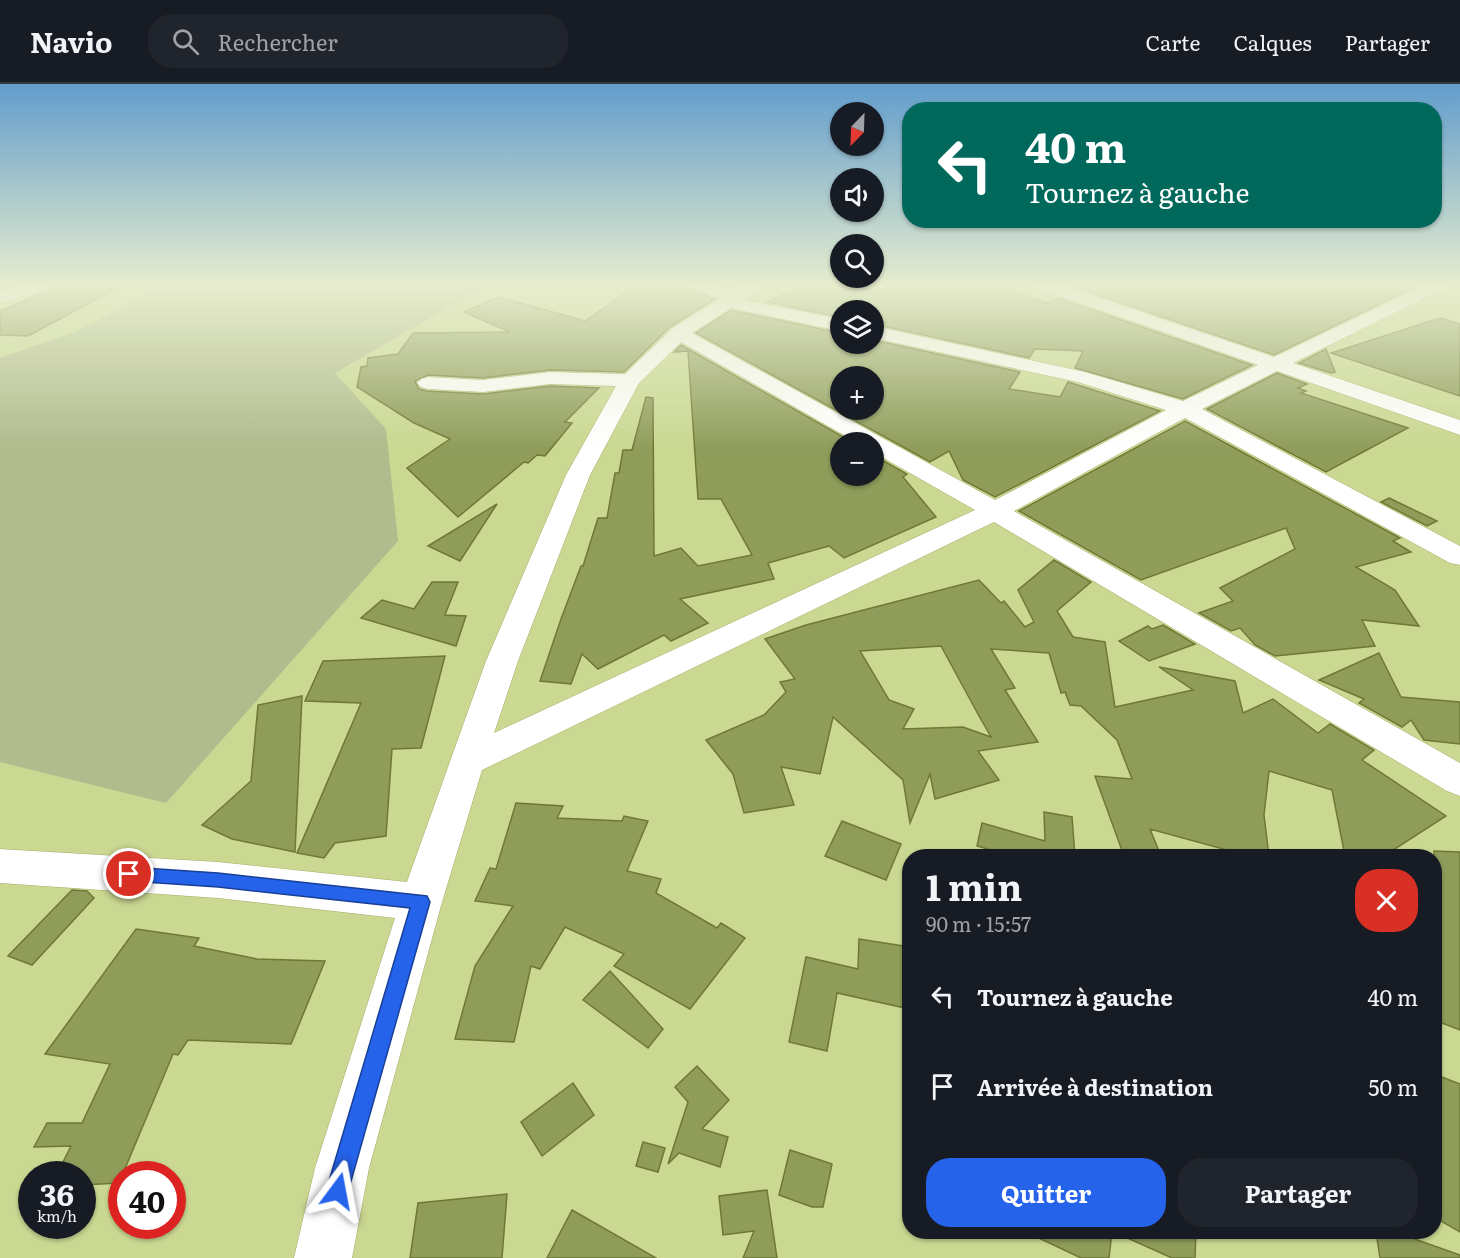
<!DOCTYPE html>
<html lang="fr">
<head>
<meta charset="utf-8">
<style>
	body { margin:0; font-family:Literata,serif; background:#20242c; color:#f1f3f6; height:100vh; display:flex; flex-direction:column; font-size:22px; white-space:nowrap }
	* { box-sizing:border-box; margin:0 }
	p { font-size:20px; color:#9ea1a6 }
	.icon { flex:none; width:33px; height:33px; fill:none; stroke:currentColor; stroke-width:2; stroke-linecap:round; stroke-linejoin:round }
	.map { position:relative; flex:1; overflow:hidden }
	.side { position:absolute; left:902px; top:765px; width:540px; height:390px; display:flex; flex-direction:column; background:#171b24; border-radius:24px; box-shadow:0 2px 4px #0004 }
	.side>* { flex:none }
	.guide { position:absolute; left:902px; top:18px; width:540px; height:126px; border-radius:24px; box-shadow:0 2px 4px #0004; background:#00695c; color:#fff; overflow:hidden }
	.needle { width:39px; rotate:203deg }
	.buttons { position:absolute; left:830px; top:18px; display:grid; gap:12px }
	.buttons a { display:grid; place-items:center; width:54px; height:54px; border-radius:50%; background:#171b24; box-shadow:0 2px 4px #0004; font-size:30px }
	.speed { position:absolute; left:18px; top:1077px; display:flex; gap:12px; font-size:30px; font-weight:700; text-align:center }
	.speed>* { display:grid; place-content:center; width:78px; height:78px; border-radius:50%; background:#171b24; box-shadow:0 2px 4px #0004; line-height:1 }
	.speed small { font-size:15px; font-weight:400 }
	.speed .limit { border:9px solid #d22; background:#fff; color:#111 }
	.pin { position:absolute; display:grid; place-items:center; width:51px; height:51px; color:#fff; margin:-26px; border:3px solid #fff; border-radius:50%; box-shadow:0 2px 6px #0007 }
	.me { position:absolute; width:66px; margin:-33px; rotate:13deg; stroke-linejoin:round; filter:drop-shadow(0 0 4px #0008) }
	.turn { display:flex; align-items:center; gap:21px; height:126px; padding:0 24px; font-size:27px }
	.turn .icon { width:78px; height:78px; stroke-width:2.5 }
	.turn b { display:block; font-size:42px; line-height:51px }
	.round { display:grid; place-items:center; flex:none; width:63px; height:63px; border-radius:24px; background:#20242c }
	.overview { display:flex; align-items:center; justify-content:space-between; height:102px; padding:0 24px }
	h1 { font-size:36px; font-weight:700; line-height:45px }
	.action { display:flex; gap:12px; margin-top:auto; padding:12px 24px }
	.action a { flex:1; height:69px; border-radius:24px; background:#2563eb; color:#fff; font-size:24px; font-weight:700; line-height:69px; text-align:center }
	.action a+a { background:#20242c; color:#f1f3f6 }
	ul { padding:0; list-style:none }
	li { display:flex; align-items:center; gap:18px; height:90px; padding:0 24px }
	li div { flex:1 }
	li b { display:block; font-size:22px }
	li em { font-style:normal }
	header { display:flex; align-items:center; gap:36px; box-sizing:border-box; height:84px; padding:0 30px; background:#171b24; border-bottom:2px solid #363941 }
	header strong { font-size:28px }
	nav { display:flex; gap:33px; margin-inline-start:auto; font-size:21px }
	.search { width:420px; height:54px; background:#20242c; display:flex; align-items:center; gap:15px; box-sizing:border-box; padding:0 21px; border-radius:24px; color:#9ea1a6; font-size:22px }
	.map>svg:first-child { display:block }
	.green { fill:#b1bb8d }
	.building { fill:#8f9c5a; stroke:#6e7934; stroke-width:1.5; fill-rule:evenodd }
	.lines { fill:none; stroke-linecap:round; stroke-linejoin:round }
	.minor-casing { stroke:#a1ae68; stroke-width:1 }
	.minor { fill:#fff; fill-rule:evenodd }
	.route { fill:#2563eb; stroke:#184099; stroke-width:1.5 }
</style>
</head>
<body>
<header>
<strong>Navio</strong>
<div class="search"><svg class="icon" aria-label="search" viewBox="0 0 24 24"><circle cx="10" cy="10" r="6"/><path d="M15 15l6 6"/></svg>Rechercher</div>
<nav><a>Carte</a><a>Calques</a><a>Partager</a></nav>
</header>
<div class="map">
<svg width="1460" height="1174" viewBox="0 0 1460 1174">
	<rect width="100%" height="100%" fill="#cad891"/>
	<path class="green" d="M 163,201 L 487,201 L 335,289 L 386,345 L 398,457 L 166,719 L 0,678 L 0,274 L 75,248 Z"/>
	<g class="building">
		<path d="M 61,201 L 123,201 L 28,252 L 0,251 L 0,227 Z"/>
		<path d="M 637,201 L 673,201 L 715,215 L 670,243 L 624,288 L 550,286 L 483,294 L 428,291 L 415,297 L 419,305 L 427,307 L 483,310 L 550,302 L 599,304 L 565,338 L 572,339 L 545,372 L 537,371 L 528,379 L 524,378 L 458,433 L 407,384 L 450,355 L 414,339 L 357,303 L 361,283 L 367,282 L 368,274 L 398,270 L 413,249 L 510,248 L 464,228 L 499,213 L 585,237 Z"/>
		<path d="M 805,201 L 995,201 L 1046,219 L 1058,214 L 1252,281 L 1183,315 L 1075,284 L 1083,267 L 1035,265 L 1029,274 L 873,240 L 873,226 L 840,226 L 840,233 L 767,218 Z"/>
		<path d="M 1090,201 L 1419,201 L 1274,271 L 1080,205 Z"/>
		<path d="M 731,226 L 840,249 L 840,260 L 873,260 L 873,256 L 1020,288 L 1009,305 L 1060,313 L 1068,298 L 1160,327 L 995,413 L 963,396 L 949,367 L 930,378 L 696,249 ZM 840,292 L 873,292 L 873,326 L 840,326 Z"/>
		<path d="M 1440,234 L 1460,240 L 1460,312 L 1331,269 Z"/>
		<path d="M 681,261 L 852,358 L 840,358 L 840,392 L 873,392 L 873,371 L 907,390 L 903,393 L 936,433 L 844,474 L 829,462 L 768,479 L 774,495 L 680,515 L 708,539 L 671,557 L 664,551 L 598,585 L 582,570 L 571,600 L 540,597 L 561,535 L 581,482 L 583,482 L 598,434 L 607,434 L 615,389 L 619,389 L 623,366 L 632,366 L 646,313 L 653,314 L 654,472 L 681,464 L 698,482 L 752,471 L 721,415 L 698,415 L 688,267 L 674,268 Z"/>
		<path d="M 1326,265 L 1335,288 L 1331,289 L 1299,279 Z"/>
		<path d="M 1277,289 L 1307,300 L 1298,304 L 1306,307 L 1301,309 L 1408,344 L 1326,388 L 1207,325 Z"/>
		<path d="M 1185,337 L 1400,454 L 1393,457 L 1411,468 L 1356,483 L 1395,506 L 1419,542 L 1362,536 L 1375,562 L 1275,572 L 1255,561 L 1240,544 L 1231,547 L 1199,529 L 1233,517 L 1220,504 L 1295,465 L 1286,444 L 1141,496 L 1019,427 Z"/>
		<path d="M 1389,414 L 1437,437 L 1427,442 L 1381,418 Z"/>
		<path d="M 497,420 L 460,477 L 428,462 Z"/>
		<path d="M 1054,476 L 1091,498 L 1057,527 L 1073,553 L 1105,558 L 1115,623 L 1193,606 L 1159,583 L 1235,597 L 1243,629 L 1273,615 L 1318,649 L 1330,640 L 1374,666 L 1362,676 L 1446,732 L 1384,772 L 1345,772 L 1332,706 L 1269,687 L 1264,731 L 1269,772 L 1249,772 L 1150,745 L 1161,772 L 1124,772 L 1095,692 L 1132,695 L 1117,656 L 1081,622 L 1070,621 L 1065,608 L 1061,609 L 1049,569 L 991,565 L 1015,604 L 1005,606 L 1038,658 L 978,667 L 999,696 L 935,715 L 930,690 L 910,739 L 903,696 L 833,633 L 820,690 L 781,683 L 794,721 L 744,729 L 733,690 L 706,656 L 764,631 L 786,608 L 780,598 L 795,595 L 765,555 L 806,541 L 979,496 L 1001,519 L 1004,517 L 1025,543 L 1034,538 L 1018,506 ZM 941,562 L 979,632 L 991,653 L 963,643 L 903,645 L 914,625 L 889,616 L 860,567 Z"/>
		<path d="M 432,498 L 458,498 L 445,531 L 466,532 L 456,562 L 361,534 L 382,516 L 414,525 Z"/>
		<path d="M 1163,541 L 1195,560 L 1149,577 L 1119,557 L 1148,542 L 1152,545 Z"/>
		<path d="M 1379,569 L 1401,613 L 1460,618 L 1460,660 L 1424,656 L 1411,636 L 1402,643 L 1359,619 L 1364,615 L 1319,596 Z"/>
		<path d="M 445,572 L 421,664 L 392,665 L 386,752 L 335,759 L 324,774 L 297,769 L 361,619 L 305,617 L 323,577 Z"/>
		<path d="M 302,612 L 295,768 L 232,755 L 202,741 L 251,697 L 258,621 Z"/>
		<path d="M 516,719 L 563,722 L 557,734 L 622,737 L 624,732 L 648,737 L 627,787 L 661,795 L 656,809 L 717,844 L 721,839 L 745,854 L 690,925 L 614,882 L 624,870 L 565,843 L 540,885 L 531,882 L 514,958 L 455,955 L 475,882 L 513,822 L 475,817 L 490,784 L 496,785 Z"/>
		<path d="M 1044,728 L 1072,733 L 1075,772 L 1012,772 L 977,762 L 982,739 L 1045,757 Z"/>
		<path d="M 842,737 L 901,760 L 886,796 L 825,772 Z"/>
		<path d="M 1434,767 L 1460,768 L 1460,946 L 1434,936 Z"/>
		<path d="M 72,806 L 87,807 L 94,814 L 32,881 L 8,872 Z"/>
		<path d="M 136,845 L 199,854 L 194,862 L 257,875 L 325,877 L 291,960 L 188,956 L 178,971 L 173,970 L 119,1099 L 82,1101 L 82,1090 L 57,1090 L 71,1062 L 34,1063 L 47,1039 L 82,1039 L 110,980 L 45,970 Z"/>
		<path d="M 859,855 L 903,862 L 903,898 L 907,898 L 905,924 L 837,909 L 827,967 L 789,958 L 806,873 L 858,885 Z"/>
		<path d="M 610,887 L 663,945 L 648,964 L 583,916 Z"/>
		<path d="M 697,982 L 729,1016 L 702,1045 L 728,1053 L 720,1083 L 679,1069 L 668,1080 L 688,1018 L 675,1003 Z"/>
		<path d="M 1434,990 L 1460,1000 L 1460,1148 L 1434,1133 Z"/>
		<path d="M 573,999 L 594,1031 L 542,1072 L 521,1038 Z"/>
		<path d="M 643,1058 L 665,1064 L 658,1088 L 636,1082 Z"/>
		<path d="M 790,1066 L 832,1080 L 823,1123 L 812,1123 L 779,1111 Z"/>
		<path d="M 767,1106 L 777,1174 L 743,1174 L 754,1147 L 723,1151 L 719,1112 Z"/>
		<path d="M 507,1110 L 502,1174 L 410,1174 L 418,1119 Z"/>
		<path d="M 572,1126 L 656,1174 L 547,1174 Z"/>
		<path d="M 1026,1148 L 1112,1148 L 1109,1174 L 1081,1174 Z"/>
		<path d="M 1114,1148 L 1196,1148 L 1195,1174 L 1172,1174 Z"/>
		<path d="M 1376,1148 L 1395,1148 L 1460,1171 L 1460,1174 L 1380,1174 Z"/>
	</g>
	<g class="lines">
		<defs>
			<g id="minor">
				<path d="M 24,201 L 49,201 L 47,205 L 0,219 L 0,208 Z"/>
				<path d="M 691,201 L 715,201 L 734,207 L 745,201 L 764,201 L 744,216 L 840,235 L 840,247 L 731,224 L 692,249 L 995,416 L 1166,326 L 1078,298 L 873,254 L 873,242 L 1085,288 L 1183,317 L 1258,281 L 1040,205 L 1038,201 L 1062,201 L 1274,273 L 1424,201 L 1445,201 L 1443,205 L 1293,279 L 1460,336 L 1460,351 L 1277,287 L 1202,325 L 1460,462 L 1460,481 L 1450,479 L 1185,334 L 1014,427 L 1460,679 L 1460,712 L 1447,707 L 994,438 L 482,686 L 442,818 L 369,1084 L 352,1174 L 294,1174 L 315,1084 L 395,834 L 218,814 L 0,799 L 0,765 L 218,778 L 407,798 L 486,577 L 566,391 L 616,302 L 550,300 L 483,308 L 428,305 L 421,303 L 417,299 L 421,295 L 428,293 L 483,296 L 550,288 L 625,290 L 672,245 L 720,214 L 693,205 ZM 681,258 L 856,358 L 873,358 L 873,368 L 975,426 L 494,649 L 518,577 L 590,391 L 639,299 Z"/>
			</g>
		</defs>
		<use href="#minor" class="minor-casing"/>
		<use href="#minor" class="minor"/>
	</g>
	<linearGradient id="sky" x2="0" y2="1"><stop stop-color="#629dcc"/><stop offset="0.55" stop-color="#e7edce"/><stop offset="1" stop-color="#e7edce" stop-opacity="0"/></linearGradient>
	<rect width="1460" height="365" fill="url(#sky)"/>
	<path class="route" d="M 129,783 L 218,789 L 427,812 L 430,818 L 346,1115 L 338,1118 L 330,1115 L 326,1107 L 410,824 L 218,803 L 129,797 L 123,795 L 121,790 L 123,785 Z"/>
</svg>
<div class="buttons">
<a><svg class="needle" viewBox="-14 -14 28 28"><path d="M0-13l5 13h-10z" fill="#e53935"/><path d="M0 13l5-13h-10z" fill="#9ea1a6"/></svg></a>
<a><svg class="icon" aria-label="sound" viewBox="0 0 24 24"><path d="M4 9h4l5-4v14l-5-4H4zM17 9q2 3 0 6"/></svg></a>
<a><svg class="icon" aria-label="search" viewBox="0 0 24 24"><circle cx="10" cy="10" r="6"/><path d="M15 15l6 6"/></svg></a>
<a><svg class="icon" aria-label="layers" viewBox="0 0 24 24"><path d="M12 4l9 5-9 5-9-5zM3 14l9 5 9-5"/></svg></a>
<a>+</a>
<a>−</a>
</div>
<div class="speed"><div>36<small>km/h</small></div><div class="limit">40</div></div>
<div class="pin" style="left:129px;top:790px;background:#d93025"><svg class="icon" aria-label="arrive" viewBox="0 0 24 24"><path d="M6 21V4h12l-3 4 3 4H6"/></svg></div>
<svg class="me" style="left:338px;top:1107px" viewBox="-20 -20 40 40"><path d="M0-17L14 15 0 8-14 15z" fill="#2563eb" stroke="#fff" stroke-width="4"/></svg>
<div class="guide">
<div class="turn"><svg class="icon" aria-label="left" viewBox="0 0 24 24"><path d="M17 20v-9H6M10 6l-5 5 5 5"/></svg><div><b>40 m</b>Tournez à gauche</div></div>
</div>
<section class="side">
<div class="overview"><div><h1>1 min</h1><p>90 m · 15:57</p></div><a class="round" style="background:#d93025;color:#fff"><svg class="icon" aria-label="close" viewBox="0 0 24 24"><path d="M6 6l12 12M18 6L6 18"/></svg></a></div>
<ul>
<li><svg class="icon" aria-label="left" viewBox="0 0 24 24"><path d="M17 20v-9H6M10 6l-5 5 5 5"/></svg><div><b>Tournez à gauche</b></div><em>40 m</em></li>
<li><svg class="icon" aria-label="arrive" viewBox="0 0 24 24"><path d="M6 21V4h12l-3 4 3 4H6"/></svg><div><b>Arrivée à destination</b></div><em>50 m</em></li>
</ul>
<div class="action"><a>Quitter</a><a>Partager</a></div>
</section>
</div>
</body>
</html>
